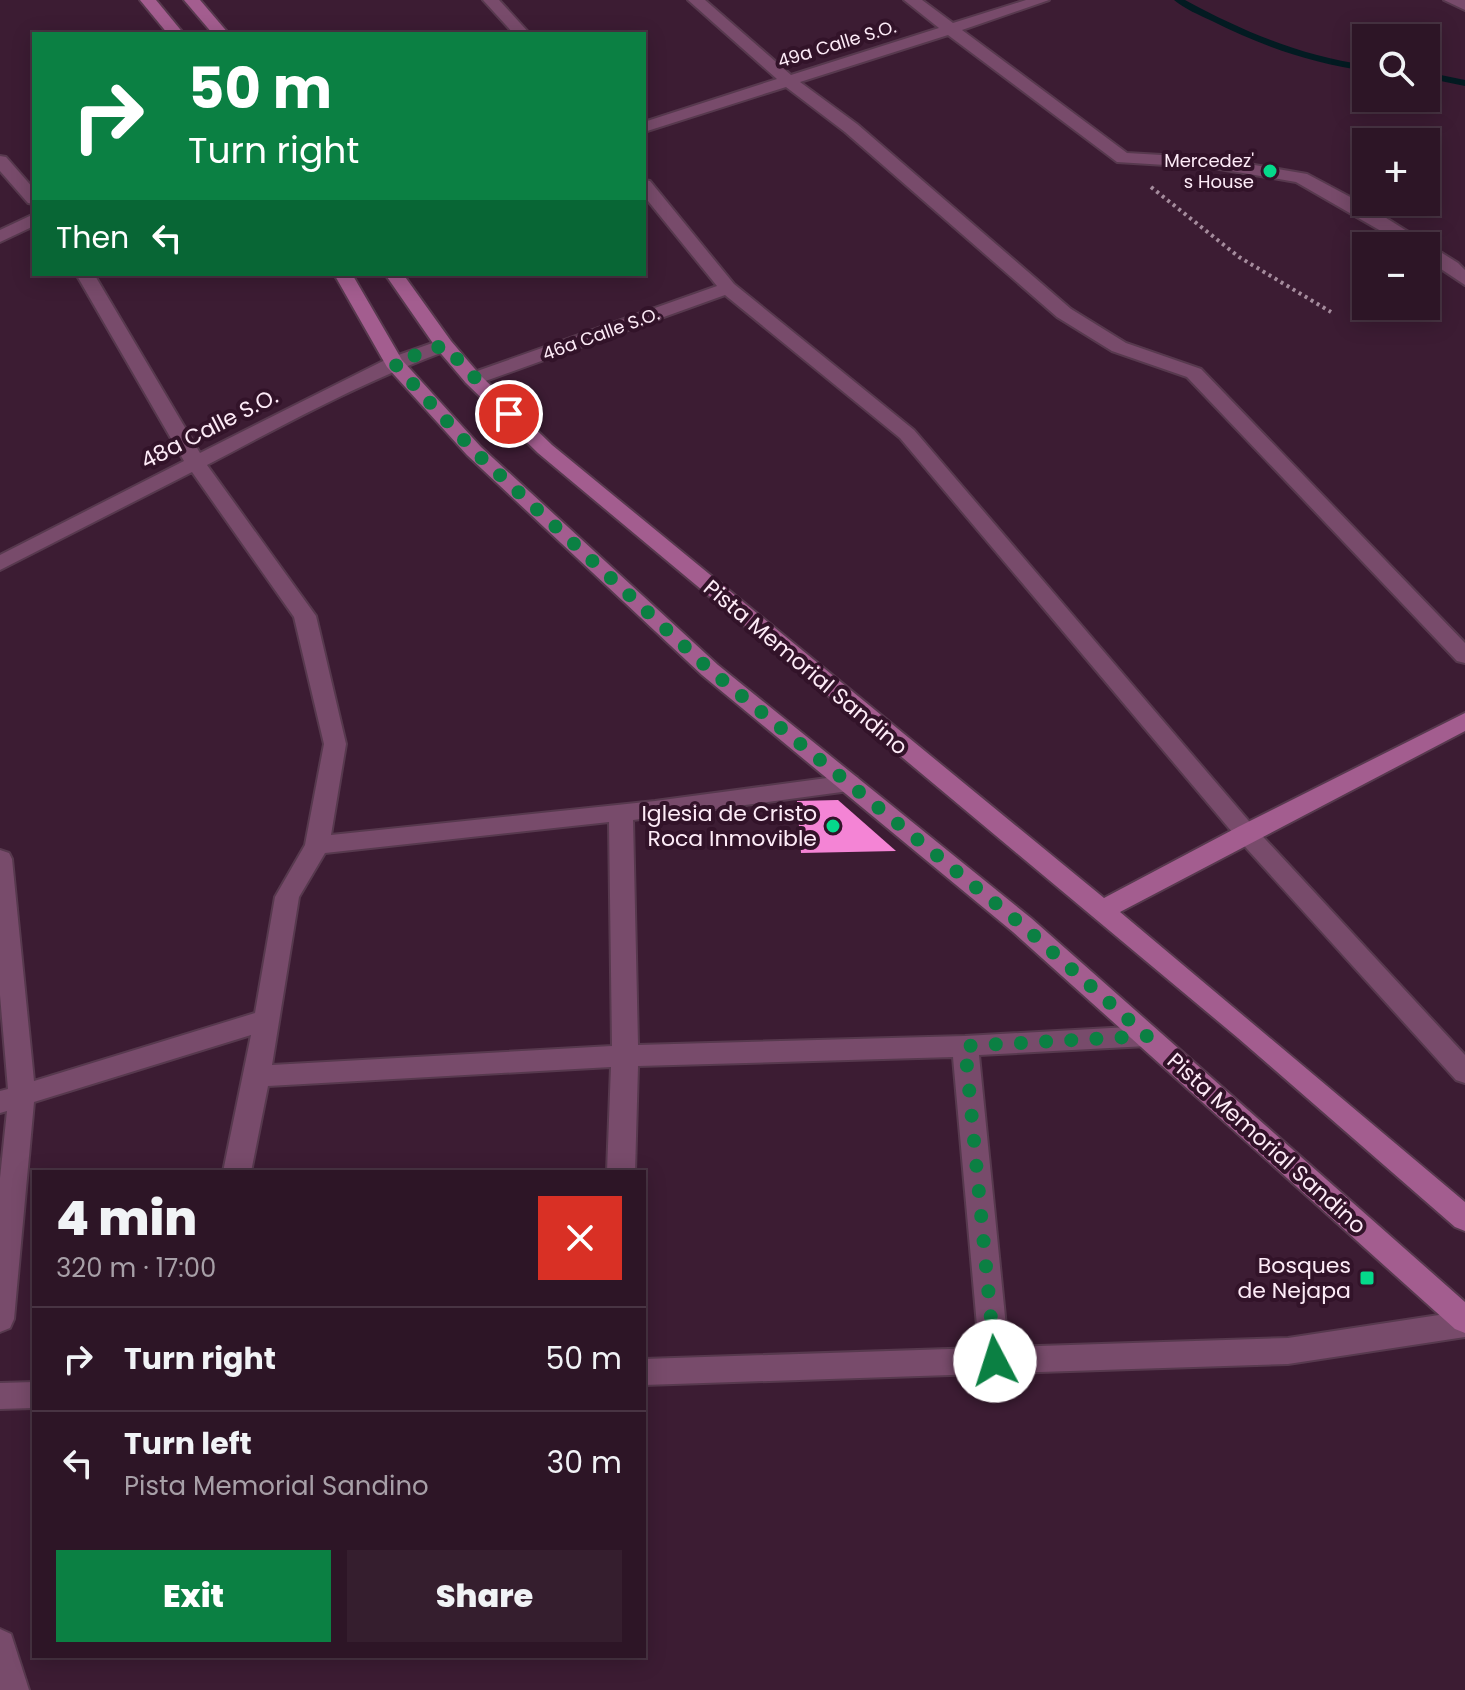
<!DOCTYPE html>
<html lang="en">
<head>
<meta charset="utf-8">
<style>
	body { margin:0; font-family:Poppins,sans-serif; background:#351e2e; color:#f1f3f6; height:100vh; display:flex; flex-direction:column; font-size:30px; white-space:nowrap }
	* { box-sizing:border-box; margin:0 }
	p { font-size:26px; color:#a79fa7 }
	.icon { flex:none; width:44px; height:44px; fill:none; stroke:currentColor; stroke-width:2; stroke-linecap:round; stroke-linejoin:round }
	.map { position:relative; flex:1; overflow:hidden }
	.sheet { position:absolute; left:32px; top:1170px; width:614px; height:488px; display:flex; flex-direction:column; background:#2d1526; border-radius:0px; box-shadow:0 4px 20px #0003,0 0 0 2px #483443 }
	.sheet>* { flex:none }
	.top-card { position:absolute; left:32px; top:32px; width:614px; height:244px; border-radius:0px; box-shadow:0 4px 20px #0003,0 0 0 2px #483443; background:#0b8043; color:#fff; overflow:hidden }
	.fabs { position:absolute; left:1352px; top:24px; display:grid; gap:16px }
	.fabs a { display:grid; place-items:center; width:88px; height:88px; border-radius:0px; background:#2d1526; box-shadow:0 4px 20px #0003,0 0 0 2px #483443; font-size:40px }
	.pin { position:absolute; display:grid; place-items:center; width:68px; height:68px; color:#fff; margin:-34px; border:4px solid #fff; border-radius:50%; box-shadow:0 2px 8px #0007 }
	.me { position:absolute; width:88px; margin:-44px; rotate:355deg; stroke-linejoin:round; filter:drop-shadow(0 0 6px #0008) }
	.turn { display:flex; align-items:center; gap:28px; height:168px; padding:0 24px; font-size:36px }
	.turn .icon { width:104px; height:104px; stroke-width:2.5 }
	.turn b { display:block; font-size:56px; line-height:68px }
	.then { display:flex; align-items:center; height:76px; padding:0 24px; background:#0003; gap:16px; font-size:30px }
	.round { display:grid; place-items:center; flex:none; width:84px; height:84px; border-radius:0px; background:#351e2e }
	.summary { display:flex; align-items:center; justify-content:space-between; height:136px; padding:0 24px }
	h1 { font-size:48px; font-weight:800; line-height:60px }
	.cta { display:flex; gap:16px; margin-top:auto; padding:16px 24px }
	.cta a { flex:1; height:92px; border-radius:0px; background:#0b8043; color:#fff; font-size:32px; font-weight:800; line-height:92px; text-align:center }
	.cta a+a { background:#351e2e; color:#f1f3f6 }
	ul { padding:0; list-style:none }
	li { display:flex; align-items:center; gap:24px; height:104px; padding:0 24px; border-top:2px solid #483443 }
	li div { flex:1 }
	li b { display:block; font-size:30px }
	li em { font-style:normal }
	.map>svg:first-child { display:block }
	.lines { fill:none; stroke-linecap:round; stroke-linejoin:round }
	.stream { fill:#031b22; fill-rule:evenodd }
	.building { fill:#f484d5 }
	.street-casing { stroke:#57394e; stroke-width:4 }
	.secondary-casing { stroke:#57394e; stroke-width:4 }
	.path { stroke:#a58c9d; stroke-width:4; stroke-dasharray:3 4; stroke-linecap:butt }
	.street { fill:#784b6b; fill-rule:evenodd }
	.secondary { fill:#a35d8f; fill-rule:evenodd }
	.route { stroke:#0b8043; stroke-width:14; stroke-dasharray:0 25.2 }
	.poi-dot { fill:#05d98b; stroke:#321329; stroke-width:3 }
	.labels { text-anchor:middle; stroke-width:8; stroke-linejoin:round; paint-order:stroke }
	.far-street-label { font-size:18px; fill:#fdebf7; stroke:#321329 }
	.far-poi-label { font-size:18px; fill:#fdebf7; stroke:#321329; text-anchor:end }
	.street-label { font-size:22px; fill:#fdebf7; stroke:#321329 }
	.poi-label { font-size:22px; fill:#fdebf7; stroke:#321329; text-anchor:end }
</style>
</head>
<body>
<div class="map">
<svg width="1465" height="1690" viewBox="0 0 1465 1690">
	<rect width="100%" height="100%" fill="#3c1c33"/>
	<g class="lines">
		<g class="stream">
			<path d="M 1174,0 L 1185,0 C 1242,31 1301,56 1366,65 L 1366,71 C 1312,63 1261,46 1212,21 C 1199,15 1185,9 1174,0 Z"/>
			<path d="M 1426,72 L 1465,80 L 1465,86 L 1426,78 Z"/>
		</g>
	</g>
	<path class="building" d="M 838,800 L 896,851 L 801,853 L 797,801 Z"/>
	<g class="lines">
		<defs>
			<g id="street">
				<path d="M 483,0 L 499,0 L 530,34 L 514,34 Z"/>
				<path d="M 688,0 L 705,0 L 791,75 L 939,28 L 904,0 L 922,0 L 953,23 L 1026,0 L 1049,0 L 962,30 L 1127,153 L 1214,158 L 1307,174 L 1367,206 L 1458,263 L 1465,270 L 1465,285 L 1426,259 L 1426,246 L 1407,246 L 1296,182 L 1214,168 L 1117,162 L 948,35 L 800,82 L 857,124 L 1071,309 L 1126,343 L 1201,369 L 1465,643 L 1465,663 L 1457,661 L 1187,377 L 1112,351 L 1057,317 L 845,132 L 786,87 L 644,132 L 644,122 L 777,79 Z"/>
				<path d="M 1444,0 L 1465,0 L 1465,10 Z"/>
				<path d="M 0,156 L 6,157 L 34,189 L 34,204 L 28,203 L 0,171 Z"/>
				<path d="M 644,180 L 650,181 L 734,284 L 914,430 L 1254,827 L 1465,1055 L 1465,1083 L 1456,1080 L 1238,839 L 900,438 L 725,295 L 480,383 L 466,383 L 463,379 L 466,375 L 717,286 L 644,196 Z"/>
				<path d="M 34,214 L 34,226 L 0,242 L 0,230 Z"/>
				<path d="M 76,274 L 94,274 L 200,453 L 387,359 L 444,339 L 453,345 L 451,349 C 366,380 287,423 207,465 L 316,616 L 346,744 L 331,835 L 655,801 L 849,775 L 857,777 L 861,783 L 857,789 L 849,791 L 633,820 L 638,1045 L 965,1036 L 1147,1026 L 1156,1029 L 1160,1036 L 1156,1043 L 1147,1046 L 979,1055 L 1008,1347 L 1288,1338 L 1465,1311 L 1465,1337 L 1288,1364 L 644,1385 L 644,1359 L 979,1348 L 953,1057 L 638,1066 L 635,1172 L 607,1172 L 611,1067 L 268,1086 L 251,1172 L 223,1172 L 251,1035 L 34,1102 L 14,1319 L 10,1328 L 0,1332 L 0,1178 L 7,1111 L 0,1113 L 0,1091 L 8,1089 L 0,995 L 0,850 L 9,853 L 12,859 L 34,1081 L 255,1013 L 275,897 L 305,845 L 324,744 L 294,617 L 192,472 L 0,570 L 0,555 L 184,461 ZM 609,822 L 612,1046 L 272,1065 L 299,897 L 325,853 Z"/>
				<path d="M 34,1382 L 34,1408 L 0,1409 L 0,1383 Z"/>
				<path d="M 0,1629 L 11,1634 L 29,1690 L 0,1690 Z"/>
			</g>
			<g id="secondary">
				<path d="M 140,0 L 156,0 L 184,34 L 168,34 Z"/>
				<path d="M 184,0 L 200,0 L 229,34 L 213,34 Z"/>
				<path d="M 334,274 L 352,274 L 402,360 L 481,447 L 718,665 L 1031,918 L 1465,1302 L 1465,1333 L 1455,1329 L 1013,932 L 702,675 L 467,455 L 387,367 Z"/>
				<path d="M 385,274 L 403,274 L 451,341 L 480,375 L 552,445 L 1104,898 L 1238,827 L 1465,713 L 1465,731 L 1120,912 L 1465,1202 L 1465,1231 L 1455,1227 L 1238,1038 L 538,453 L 466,383 L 437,349 Z"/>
			</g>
		</defs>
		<use href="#street" class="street-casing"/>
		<use href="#secondary" class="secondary-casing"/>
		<path class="path" d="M 1151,187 L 1239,257 L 1331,312"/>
		<use href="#street" class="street"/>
		<use href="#secondary" class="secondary"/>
	</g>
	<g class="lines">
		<path class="route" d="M 509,414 L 444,345 L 394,363 L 474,451 L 710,670 L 1022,925 L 1147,1036 L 965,1046 L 995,1361"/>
	</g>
	<g class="poi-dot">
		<circle cx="1270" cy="171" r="8"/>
		<circle cx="833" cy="826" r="8"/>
		<rect x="1359" y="1270" width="16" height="16" rx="4"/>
	</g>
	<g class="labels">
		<g class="far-street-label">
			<text transform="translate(837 44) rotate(-17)" y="6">49a Calle S.O.</text>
			<text transform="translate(601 334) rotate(-20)" y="6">46a Calle S.O.</text>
		</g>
		<g class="far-poi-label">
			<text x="1254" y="167">Mercedez'<tspan x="1254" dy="21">s House</tspan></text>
		</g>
		<g class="street-label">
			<text transform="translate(209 428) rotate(-27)" y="8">48a Calle S.O.</text>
			<text transform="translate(806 667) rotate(40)" y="8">Pista Memorial Sandino</text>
			<text transform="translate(1267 1143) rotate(42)" y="8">Pista Memorial Sandino</text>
		</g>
		<g class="poi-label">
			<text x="817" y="821">Iglesia de Cristo<tspan x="817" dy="25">Roca Inmovible</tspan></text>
			<text x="1351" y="1273">Bosques<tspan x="1351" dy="25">de Nejapa</tspan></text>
		</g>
	</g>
</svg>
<div class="fabs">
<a><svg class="icon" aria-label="search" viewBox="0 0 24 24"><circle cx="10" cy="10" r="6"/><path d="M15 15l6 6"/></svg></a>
<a>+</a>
<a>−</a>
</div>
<div class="pin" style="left:509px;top:414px;background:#d93025"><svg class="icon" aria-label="arrive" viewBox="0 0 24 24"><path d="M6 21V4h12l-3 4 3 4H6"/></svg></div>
<svg class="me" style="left:995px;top:1361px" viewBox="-20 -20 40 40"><circle r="19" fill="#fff"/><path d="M0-13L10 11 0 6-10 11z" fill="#0b8043"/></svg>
<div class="top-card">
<div class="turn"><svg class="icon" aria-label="right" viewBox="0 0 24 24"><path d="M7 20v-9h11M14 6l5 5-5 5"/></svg><div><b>50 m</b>Turn right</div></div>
<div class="then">Then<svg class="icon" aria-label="left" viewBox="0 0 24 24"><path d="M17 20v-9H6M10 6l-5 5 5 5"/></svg></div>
</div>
<section class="sheet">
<div class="summary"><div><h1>4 min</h1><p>320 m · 17:00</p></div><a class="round" style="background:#d93025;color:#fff"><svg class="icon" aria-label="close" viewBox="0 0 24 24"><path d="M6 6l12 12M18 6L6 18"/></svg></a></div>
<ul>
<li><svg class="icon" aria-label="right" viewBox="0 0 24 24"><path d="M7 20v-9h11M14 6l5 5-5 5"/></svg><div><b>Turn right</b></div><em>50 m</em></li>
<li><svg class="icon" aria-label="left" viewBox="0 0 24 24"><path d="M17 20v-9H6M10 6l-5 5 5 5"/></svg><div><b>Turn left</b><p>Pista Memorial Sandino</p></div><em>30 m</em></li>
</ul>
<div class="cta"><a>Exit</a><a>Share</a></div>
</section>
</div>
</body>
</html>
